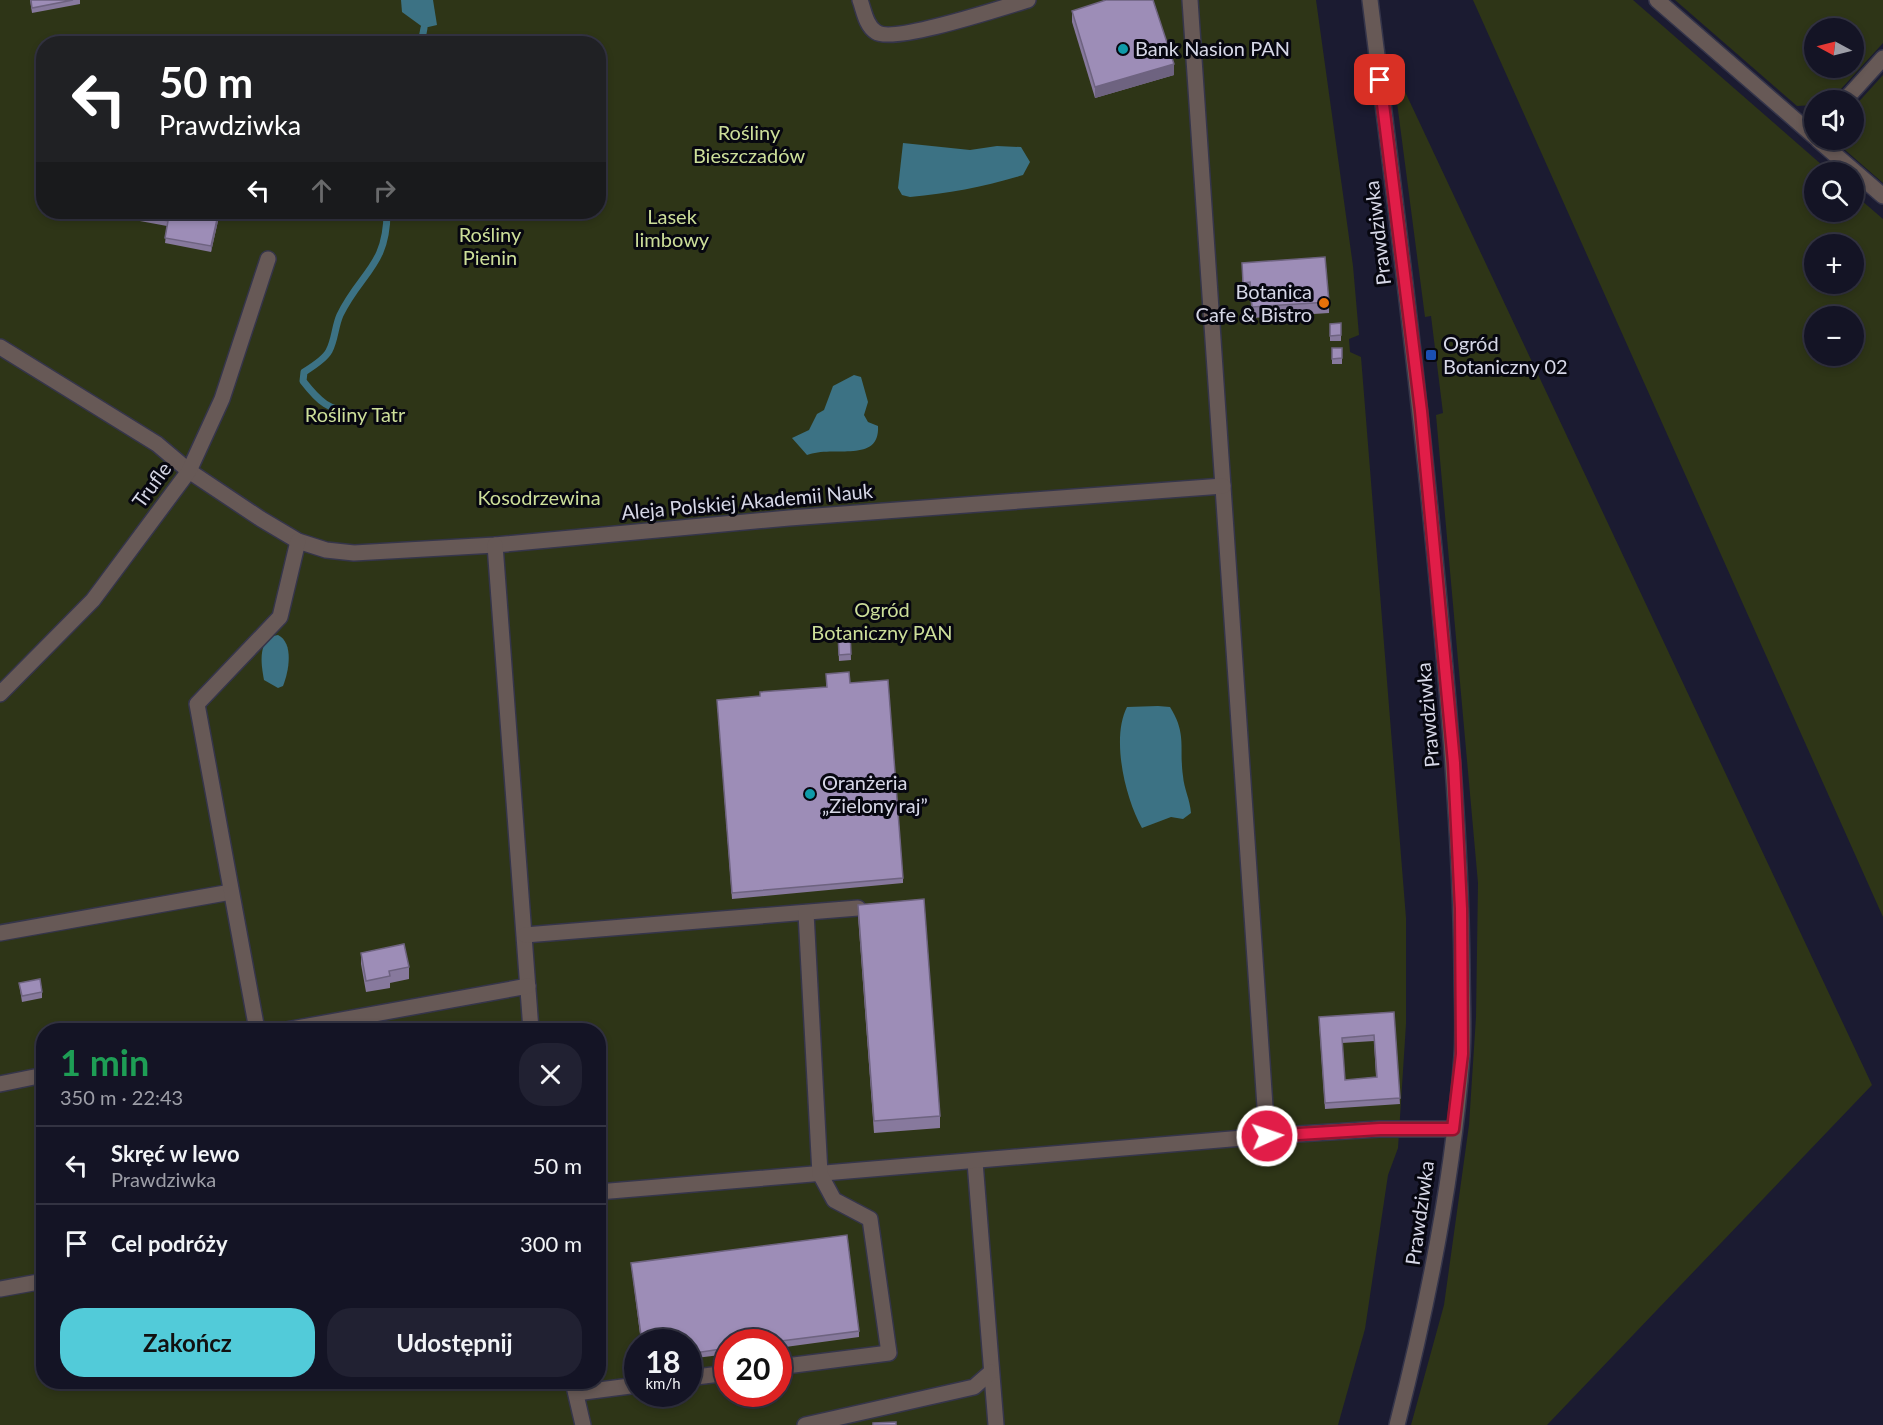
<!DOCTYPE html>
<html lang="pl">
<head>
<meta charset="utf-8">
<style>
	body { margin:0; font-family:Lato,sans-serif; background:#212132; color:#f1f3f6; height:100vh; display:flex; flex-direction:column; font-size:22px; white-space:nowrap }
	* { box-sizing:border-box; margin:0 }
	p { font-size:20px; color:#9d9ea7 }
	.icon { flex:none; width:33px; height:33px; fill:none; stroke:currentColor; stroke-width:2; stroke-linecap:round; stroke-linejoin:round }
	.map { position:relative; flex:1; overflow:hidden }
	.panel { position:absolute; left:36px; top:1023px; width:570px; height:366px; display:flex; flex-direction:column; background:#141425; border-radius:24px; box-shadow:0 3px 9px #0003,0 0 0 2px #333342 }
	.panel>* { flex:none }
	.top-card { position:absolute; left:36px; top:36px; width:570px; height:183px; border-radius:24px; box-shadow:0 3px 9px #0003,0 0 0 2px #333342; background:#202124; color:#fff; overflow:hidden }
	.needle { width:39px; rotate:277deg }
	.tools { position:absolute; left:1804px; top:18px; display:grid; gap:12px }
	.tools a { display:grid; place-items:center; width:60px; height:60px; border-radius:50%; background:#141425; box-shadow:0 3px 9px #0003,0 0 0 2px #333342; font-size:30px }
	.speed { position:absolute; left:624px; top:1329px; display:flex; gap:12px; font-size:30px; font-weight:700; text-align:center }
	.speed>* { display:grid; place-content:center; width:78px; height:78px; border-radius:50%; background:#141425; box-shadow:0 3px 9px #0003,0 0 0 2px #333342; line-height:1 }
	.speed small { font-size:15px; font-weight:400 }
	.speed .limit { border:9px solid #d22; background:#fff; color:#111 }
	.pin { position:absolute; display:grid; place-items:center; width:51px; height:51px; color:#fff; margin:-26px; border-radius:12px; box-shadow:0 3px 9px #0006 }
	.me { position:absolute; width:66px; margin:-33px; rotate:87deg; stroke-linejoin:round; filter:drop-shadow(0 0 4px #0008) }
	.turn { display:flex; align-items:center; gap:21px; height:126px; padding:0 24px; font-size:27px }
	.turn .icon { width:78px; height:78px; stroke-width:2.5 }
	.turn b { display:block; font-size:42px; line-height:51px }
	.lanes { display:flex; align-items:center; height:57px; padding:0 24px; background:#0003; justify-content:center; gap:30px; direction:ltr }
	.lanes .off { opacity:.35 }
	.round { display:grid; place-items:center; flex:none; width:63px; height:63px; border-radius:24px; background:#212132 }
	.headline { display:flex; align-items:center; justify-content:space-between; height:102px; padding:0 24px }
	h1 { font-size:36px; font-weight:700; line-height:45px; color:#1e9e55 }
	.primary-button { display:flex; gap:12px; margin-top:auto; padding:12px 24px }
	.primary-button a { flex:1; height:69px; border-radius:24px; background:#52cbd9; color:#111; font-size:24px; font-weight:700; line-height:69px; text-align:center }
	.primary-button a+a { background:#212132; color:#f1f3f6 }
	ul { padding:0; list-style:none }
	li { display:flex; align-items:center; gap:18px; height:78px; padding:0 24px; border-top:2px solid #333342 }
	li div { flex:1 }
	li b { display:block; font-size:22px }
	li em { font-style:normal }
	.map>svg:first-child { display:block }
	.green { fill:#2e3517; fill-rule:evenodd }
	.water { fill:#3c7284 }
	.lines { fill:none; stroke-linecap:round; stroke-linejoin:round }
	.stream { stroke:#3c7284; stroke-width:7 }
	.minor-casing { stroke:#35354a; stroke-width:18 }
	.minor { stroke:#675956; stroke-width:15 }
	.wall { fill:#87799d; fill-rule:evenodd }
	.shaded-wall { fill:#6e6380 }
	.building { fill:#9d8db7; stroke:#6e6380; stroke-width:1.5; fill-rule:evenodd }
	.route-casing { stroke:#92132f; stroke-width:15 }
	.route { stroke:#e11d48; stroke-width:10 }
	.culture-dot { fill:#0f9aa8; stroke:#070710; stroke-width:2 }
	.food-dot { fill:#e8710a; stroke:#070710; stroke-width:2 }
	.transit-dot { fill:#1a4fb4; stroke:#070710; stroke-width:2 }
	.labels { text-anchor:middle; stroke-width:6; stroke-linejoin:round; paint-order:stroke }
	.poi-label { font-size:20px; fill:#d6d7e6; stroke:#070710; text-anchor:start }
	.park-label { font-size:20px; fill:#ccde99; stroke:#070710 }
	.street-label { font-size:20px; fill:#d6d7e6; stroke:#070710 }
</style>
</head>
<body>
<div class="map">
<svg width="1883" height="1425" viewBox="0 0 1883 1425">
	<rect width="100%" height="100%" fill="#1b1b31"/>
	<g class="green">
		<path d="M 0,0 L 1316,0 L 1353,266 L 1359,335 L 1349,339 L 1350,352 L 1361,357 L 1406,918 L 1406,1024 L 1398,1148 L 1388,1175 L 1365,1329 L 1338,1425 L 0,1425 ZM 44,44 L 598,44 L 598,212 L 44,212 ZM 44,1030 L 598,1030 L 598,1382 L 44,1382 ZM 638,1342 L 688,1342 L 688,1394 L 638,1394 ZM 728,1342 L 778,1342 L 778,1394 L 728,1394 Z"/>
		<path d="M 1473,0 L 1633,0 L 1830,172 L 1815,172 L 1815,212 L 1854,212 L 1854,194 L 1883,219 L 1883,917 ZM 1815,244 L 1854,244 L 1854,284 L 1815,284 ZM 1815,316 L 1854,316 L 1854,356 L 1815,356 Z"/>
		<path d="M 1675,0 L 1883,0 L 1883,43 L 1831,100 L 1815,100 L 1815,105 L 1797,106 ZM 1815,28 L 1854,28 L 1854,68 L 1815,68 Z"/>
		<path d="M 1392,64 L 1872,1085 L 1547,1425 L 1411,1425 L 1444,1305 L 1469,1125 L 1476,1017 L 1478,883 L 1436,415 L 1443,413 L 1431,316 L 1425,317 Z"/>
		<path d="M 1883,75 L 1883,183 L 1844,149 L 1844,140 L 1854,140 L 1854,107 Z"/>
	</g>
	<g class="water">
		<path d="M 401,0 L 433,0 L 437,25 L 424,28 L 402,12 Z"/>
		<path d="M 903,143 L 970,150 L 997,146 L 1021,147 L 1030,162 L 1023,175 C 985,187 950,193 910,197 L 902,195 L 898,188 Z"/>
		<path d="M 854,375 L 861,377 L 868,402 L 864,415 L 868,422 L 878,426 C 880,464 834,445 807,455 L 792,438 L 809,430 L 817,414 L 824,410 L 833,386 Z"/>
		<path d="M 278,635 C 294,643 289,671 283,686 L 278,688 L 264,680 C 261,664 257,638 278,635 Z"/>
		<path d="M 1158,706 L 1170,707 C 1187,734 1179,747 1183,776 C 1184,789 1190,799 1191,813 L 1183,819 L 1171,817 L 1142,828 C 1125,798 1111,738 1127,707 Z"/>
	</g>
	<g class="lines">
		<g class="stream">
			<path d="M 421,44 L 424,28"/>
			<path d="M 355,414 C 328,409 320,403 303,381 L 304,372 C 312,367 325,359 329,351 C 335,340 335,326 340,315 C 361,272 387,266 387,212"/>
		</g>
		<defs>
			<g id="minor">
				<path d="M 860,0 C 864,11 866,26 876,32 C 893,44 1004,7 1028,0"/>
				<path d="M 1190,0 L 1267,1136"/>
				<path d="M 1370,0 C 1398,222 1426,444 1445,667 C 1454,768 1461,868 1462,969 C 1462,998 1464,1028 1462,1056 C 1453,1181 1428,1304 1397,1425"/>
				<path d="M 1657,0 L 1815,137"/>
				<path d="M 1845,100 L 1883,58"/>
				<path d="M 1818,140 L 1883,196"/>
				<path d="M 0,347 L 157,444 L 189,471 L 261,519 L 298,541 L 326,550 L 354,553 L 495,545 L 789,518 L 1223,486"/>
				<path d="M 495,545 L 531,1030"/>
				<path d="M 0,694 L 93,600 L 189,471 L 222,399 L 268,259"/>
				<path d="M 0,933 L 231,892"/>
				<path d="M 525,935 L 858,908"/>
				<path d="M 257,1030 L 197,704 L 280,617 L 298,541"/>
				<path d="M 286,1030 L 528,986"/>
				<path d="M 0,1084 L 44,1075"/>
				<path d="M 975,1162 L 996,1425"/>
				<path d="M 598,1192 L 1267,1136 L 1379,1129 L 1453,1129"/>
				<path d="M 0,1289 L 44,1281"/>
				<path d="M 778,1367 L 889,1353 L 870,1219 L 834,1200 L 820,1174 L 806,913"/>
				<path d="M 688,1378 L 728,1373"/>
				<path d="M 573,1382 L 583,1425"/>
				<path d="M 576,1393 L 638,1385"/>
				<path d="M 805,1425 L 974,1387 L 991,1372"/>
			</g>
		</defs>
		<use href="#minor" class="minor-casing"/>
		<use href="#minor" class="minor"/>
	</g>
	<g class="wall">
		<path d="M 30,0 L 80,0 L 80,4 L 32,13 Z"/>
		<path d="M 1072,11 L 1174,75 L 1095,98 L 1072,22 Z"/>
		<path d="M 130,212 L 218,221 L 211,252 L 165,243 L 167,226 L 129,219 Z"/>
		<path d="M 1242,263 L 1329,302 L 1329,313 L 1252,318 L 1250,293 L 1243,294 Z"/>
		<path d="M 1341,323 L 1341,341 L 1330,341 L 1330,324 Z"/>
		<rect x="1332" y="348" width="10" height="16"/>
		<path d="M 850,632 L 851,660 L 839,661 L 838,633 Z"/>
		<path d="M 826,674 L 850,683 L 903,878 L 903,883 L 732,899 L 717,700 L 760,696 L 826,687 Z"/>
		<path d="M 858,905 L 940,1116 L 940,1128 L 874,1133 L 858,916 Z"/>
		<path d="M 361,953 L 409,967 L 409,979 L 390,983 L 390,988 L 366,992 L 361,964 Z"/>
		<path d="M 19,983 L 42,992 L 42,998 L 22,1002 Z"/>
		<path d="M 1394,1012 L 1400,1104 L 1325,1109 L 1319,1023 ZM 1374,1041 L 1376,1077 L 1345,1080 L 1342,1043 Z"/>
		<path d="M 631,1263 L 859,1331 L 859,1337 L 778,1348 L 778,1342 L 728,1342 L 728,1354 L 688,1359 L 688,1342 L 641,1342 Z"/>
	</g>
	<g class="shaded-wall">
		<path d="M 1174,64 L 1174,75 L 1095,98 L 1095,87 Z"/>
		<path d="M 218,215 L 218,221 L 211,252 L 211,246 Z"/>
	</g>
	<g class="building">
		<path d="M 31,0 L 73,0 L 32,8 Z"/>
		<path d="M 1106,0 L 1153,0 L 1174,64 L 1095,87 L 1072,11 Z"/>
		<path d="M 130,212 L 199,212 L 218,215 L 211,246 L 165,238 L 168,221 L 129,213 Z"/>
		<path d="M 1325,257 L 1329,302 L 1252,307 L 1250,282 L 1243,283 L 1242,263 Z"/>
		<path d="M 1341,323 L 1341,335 L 1330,336 L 1330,324 Z"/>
		<path d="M 1332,348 L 1342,348 L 1342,358 L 1332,359 Z"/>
		<path d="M 850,632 L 851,654 L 839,655 L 838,633 Z"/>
		<path d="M 849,672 L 850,683 L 888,680 L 903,878 L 732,893 L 717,700 L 760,696 L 760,692 L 827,687 L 826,674 Z"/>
		<path d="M 924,899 L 940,1116 L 874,1121 L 858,905 Z"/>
		<path d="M 404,944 L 409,967 L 389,971 L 390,976 L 366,981 L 361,953 Z"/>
		<path d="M 40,979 L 42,992 L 22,996 L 19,983 Z"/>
		<path d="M 1394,1012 L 1400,1098 L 1325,1103 L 1319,1017 ZM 1374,1035 L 1377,1077 L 1345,1080 L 1342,1038 Z"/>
		<path d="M 847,1235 L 859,1331 L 773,1342 L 728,1342 L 728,1348 L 688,1354 L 688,1342 L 642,1342 L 631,1263 Z"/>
		<path d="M 896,1422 L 896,1425 L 873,1425 L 873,1423 Z"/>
	</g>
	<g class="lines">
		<defs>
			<path id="route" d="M 1267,1136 L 1380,1129 L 1453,1129 L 1462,1054 L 1461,909 L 1454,763 L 1421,411 L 1380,80"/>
		</defs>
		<use href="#route" class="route-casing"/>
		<use href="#route" class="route"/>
	</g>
	<g class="culture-dot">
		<circle cx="1123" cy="49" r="6"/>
		<circle cx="810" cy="794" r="6"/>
	</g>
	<circle class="food-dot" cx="1324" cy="303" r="6"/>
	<rect class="transit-dot" x="1425" y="349" width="12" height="12" rx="3"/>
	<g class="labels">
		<g class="poi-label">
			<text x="1135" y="56">Bank Nasion PAN</text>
			<text x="1312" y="299" text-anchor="end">Botanica<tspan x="1312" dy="23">Cafe &amp; Bistro</tspan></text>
			<text x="1443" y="351">Ogród<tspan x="1443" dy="23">Botaniczny 02</tspan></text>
			<text x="822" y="790">Oranżeria<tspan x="822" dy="23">„Zielony raj”</tspan></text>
		</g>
		<g class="park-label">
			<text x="749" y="140">Rośliny<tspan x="749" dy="23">Bieszczadów</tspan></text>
			<text x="672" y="224">Lasek<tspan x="672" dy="23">limbowy</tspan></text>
			<text x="490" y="242">Rośliny<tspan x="490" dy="23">Pienin</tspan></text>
			<text x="355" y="422">Rośliny Tatr</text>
			<text x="539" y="505">Kosodrzewina</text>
			<text x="882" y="617">Ogród<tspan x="882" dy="23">Botaniczny PAN</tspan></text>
		</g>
		<g class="street-label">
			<text transform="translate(1378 233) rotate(-97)" y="7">Prawdziwka</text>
			<text transform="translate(152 485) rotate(-54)" y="7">Trufle</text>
			<text transform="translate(747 502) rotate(-5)" y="7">Aleja Polskiej Akademii Nauk</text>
			<text transform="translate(1428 715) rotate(-95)" y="7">Prawdziwka</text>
			<text transform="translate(1420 1213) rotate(-82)" y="7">Prawdziwka</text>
		</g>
	</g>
</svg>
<div class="tools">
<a><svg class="needle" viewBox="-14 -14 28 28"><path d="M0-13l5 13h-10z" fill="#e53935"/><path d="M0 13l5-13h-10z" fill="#9d9ea7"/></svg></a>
<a><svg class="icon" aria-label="sound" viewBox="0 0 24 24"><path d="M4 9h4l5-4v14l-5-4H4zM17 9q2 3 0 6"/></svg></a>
<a><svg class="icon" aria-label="search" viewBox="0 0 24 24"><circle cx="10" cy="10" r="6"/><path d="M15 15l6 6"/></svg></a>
<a>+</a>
<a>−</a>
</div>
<div class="speed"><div>18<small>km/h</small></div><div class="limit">20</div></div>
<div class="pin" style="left:1380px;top:80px;background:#d93025"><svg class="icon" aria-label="arrive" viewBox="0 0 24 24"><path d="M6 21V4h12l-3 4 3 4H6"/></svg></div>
<svg class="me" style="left:1267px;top:1136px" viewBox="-20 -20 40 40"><circle r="17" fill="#e11d48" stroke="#fff" stroke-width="3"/><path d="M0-11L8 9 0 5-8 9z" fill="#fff"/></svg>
<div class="top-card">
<div class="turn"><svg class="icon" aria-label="left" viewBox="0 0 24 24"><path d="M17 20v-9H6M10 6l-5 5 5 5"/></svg><div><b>50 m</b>Prawdziwka</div></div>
<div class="lanes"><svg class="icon" aria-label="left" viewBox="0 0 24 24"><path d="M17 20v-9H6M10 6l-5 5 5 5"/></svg><svg class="icon off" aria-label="ahead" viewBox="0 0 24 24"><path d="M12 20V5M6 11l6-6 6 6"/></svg><svg class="icon off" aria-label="right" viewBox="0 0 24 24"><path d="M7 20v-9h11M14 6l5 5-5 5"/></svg></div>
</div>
<section class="panel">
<div class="headline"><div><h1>1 min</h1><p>350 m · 22:43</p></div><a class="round"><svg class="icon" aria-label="close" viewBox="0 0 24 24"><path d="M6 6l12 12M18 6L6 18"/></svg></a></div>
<ul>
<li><svg class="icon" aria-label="left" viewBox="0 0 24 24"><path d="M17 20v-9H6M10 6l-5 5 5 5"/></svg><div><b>Skręć w lewo</b><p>Prawdziwka</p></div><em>50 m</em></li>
<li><svg class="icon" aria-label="arrive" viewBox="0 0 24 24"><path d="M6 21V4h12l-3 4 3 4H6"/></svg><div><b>Cel podróży</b></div><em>300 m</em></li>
</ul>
<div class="primary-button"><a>Zakończ</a><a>Udostępnij</a></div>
</section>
</div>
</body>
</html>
